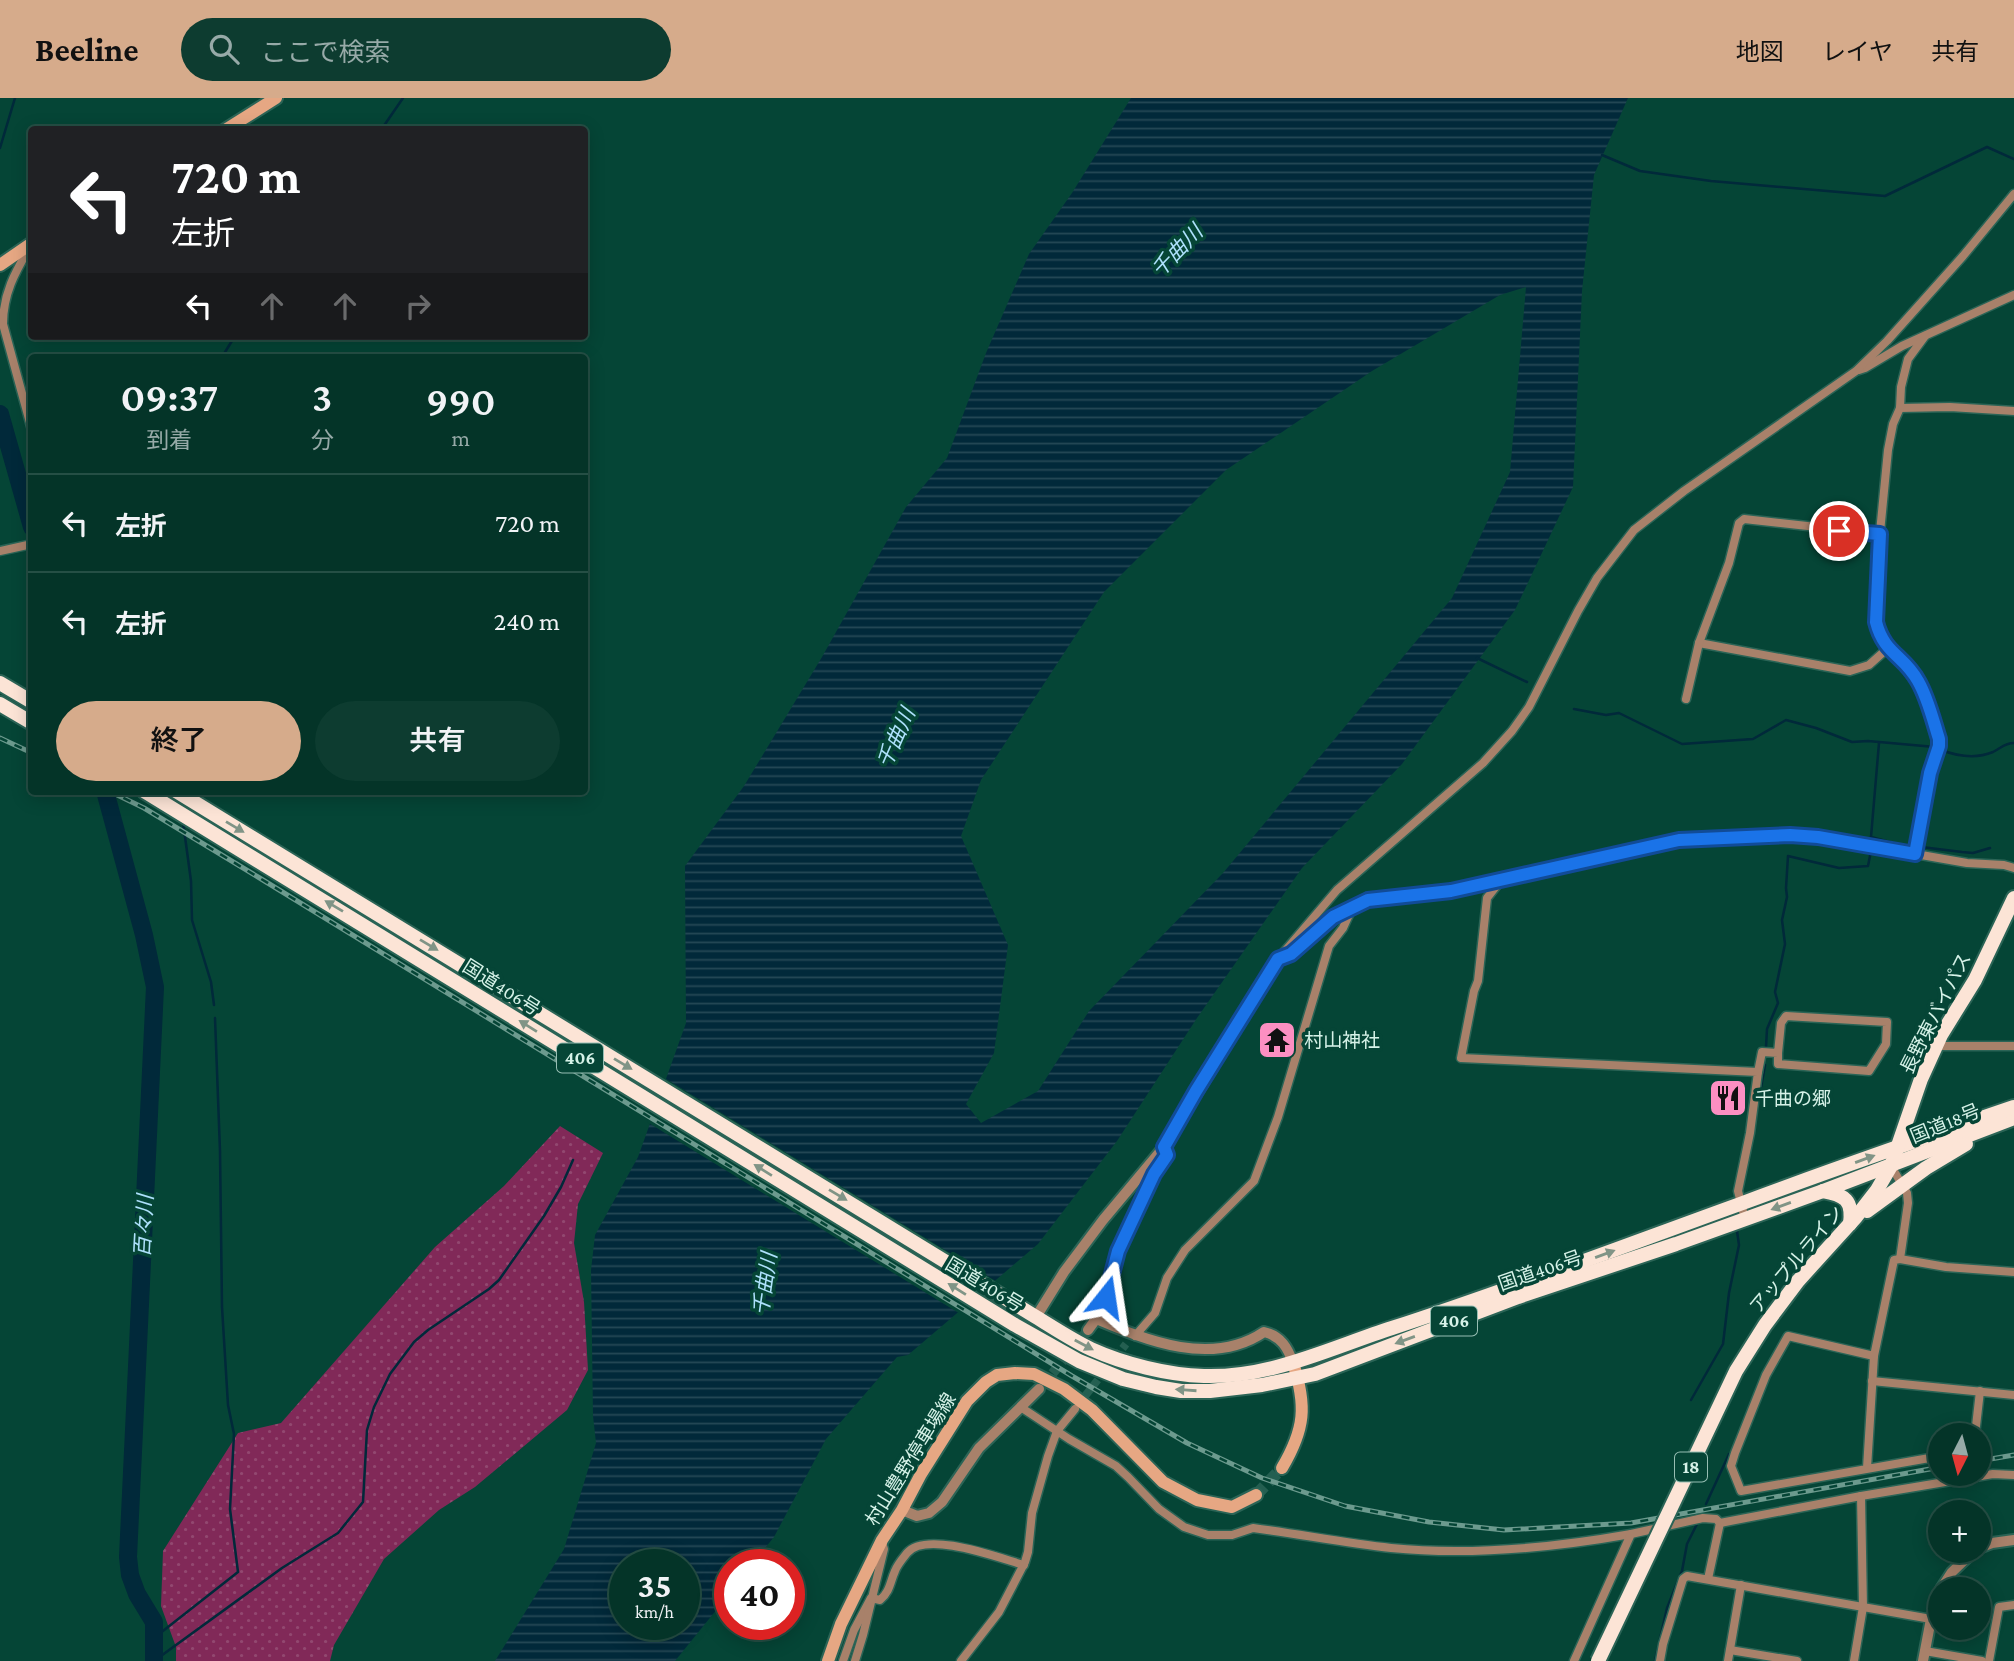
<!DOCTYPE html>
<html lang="ja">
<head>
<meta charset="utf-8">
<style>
	body { margin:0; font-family:"Crimson Pro","Noto Sans JP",serif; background:#0d3c30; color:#f1f3f6; height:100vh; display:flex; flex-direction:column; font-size:26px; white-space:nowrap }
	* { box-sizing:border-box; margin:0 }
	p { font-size:23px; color:#97aaa8 }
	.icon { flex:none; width:38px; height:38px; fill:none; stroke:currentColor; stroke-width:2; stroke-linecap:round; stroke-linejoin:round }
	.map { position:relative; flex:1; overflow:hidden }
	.side { position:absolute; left:28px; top:256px; width:560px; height:441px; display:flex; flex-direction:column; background:#043428; border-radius:7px; box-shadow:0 4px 18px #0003,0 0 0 2px #254f45 }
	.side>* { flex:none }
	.guide { position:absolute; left:28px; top:28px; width:560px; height:214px; border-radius:7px; box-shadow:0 4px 18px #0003,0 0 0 2px #254f45; background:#202124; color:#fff; overflow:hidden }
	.needle { width:46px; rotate:186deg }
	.buttons { position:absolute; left:1928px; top:1325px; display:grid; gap:14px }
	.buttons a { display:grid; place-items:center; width:63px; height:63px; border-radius:50%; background:#043428; box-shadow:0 4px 18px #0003,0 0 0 2px #254f45; font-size:35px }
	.speed { position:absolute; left:609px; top:1451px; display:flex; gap:14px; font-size:35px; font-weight:700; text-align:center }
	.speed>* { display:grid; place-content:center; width:91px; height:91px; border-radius:50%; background:#043428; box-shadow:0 4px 18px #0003,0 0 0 2px #254f45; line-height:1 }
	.speed small { font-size:18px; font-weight:400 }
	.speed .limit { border:10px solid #d22; background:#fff; color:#111 }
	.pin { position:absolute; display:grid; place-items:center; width:60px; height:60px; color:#fff; margin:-30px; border:4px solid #fff; border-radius:50%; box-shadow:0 2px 7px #0007 }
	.me { position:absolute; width:77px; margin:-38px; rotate:15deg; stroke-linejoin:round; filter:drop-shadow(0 0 5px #0008) }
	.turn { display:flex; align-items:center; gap:24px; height:147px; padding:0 28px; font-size:32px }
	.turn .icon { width:91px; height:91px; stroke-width:2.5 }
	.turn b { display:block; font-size:49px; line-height:60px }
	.lanes { display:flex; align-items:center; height:66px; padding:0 28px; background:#0003; justify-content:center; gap:35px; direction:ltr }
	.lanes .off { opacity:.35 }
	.eta { display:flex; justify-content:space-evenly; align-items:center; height:119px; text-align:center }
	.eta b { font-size:42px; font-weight:600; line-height:49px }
	.cta { display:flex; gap:14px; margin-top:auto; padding:14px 28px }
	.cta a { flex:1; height:80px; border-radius:42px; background:#d6ab8b; color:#111; font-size:28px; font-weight:600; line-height:80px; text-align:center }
	.cta a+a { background:#0d3c30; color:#f1f3f6 }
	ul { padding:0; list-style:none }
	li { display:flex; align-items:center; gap:21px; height:98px; padding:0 28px; border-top:2px solid #254f45 }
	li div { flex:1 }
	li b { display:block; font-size:26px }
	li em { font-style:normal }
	header { display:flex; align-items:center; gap:42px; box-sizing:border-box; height:98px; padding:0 35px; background:#d6ab8b; color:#111 }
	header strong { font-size:33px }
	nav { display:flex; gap:38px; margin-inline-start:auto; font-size:24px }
	.search { width:490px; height:63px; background:#0d3c30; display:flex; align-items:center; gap:18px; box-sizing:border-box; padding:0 24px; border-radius:38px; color:#97aaa8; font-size:26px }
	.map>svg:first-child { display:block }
	.grass { fill:url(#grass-dots) }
	.water { fill:url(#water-rules); fill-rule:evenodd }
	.pier { fill:#054536 }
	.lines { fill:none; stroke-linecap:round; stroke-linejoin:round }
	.stream { stroke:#01293a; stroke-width:2.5 }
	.river { stroke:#01293a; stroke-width:18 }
	.minor-tunnel { stroke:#245f51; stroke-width:8; stroke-dasharray:8 4; stroke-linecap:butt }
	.tertiary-tunnel { stroke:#245f51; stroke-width:10; stroke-dasharray:10 5; stroke-linecap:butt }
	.secondary-tunnel { stroke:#245f51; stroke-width:12; stroke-dasharray:12 6; stroke-linecap:butt }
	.minor-casing { stroke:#2b6456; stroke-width:11 }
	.tertiary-casing { stroke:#2b6456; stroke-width:14 }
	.secondary-casing { stroke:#2b6456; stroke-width:16 }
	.trunk-casing { stroke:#2b6456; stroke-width:18 }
	.minor { stroke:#a8816a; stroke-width:8 }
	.tertiary { stroke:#a8816a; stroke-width:10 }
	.secondary { stroke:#e6a783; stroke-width:12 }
	.trunk { stroke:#fce4d6; stroke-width:14 }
	.rail-casing { stroke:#6c9a8e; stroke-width:5 }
	.rail { stroke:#054536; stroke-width:2.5; stroke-dasharray:8; stroke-linecap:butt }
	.trunk-bridge-casing { stroke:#2b6456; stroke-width:18; stroke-linecap:butt }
	.trunk-bridge { stroke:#fce4d6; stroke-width:14 }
	.oneway { fill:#809486 }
	.route-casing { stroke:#114b97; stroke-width:18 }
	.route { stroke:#1a73e8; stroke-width:12 }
	.labels { text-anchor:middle; stroke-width:7; stroke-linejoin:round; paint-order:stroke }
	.shield { fill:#054536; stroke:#97beb3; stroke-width:2 }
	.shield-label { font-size:18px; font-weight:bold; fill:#d6f2e8 }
	.street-label { font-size:19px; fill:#d6f2e8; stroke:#054536 }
	.poi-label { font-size:19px; fill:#d6f2e8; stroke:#054536; text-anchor:start }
	.water-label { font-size:21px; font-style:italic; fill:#aee1fc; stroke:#054536 }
</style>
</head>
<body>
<header>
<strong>Beeline</strong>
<div class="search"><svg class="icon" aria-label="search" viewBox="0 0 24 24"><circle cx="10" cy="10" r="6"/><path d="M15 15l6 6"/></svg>ここで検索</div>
<nav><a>地図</a><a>レイヤ</a><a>共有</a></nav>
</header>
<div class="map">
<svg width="2014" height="1563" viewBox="0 0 2014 1563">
	<defs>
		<pattern id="grass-dots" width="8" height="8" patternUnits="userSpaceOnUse" patternTransform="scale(1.75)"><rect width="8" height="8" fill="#812958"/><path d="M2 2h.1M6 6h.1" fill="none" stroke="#924870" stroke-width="1.8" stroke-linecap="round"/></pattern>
		<pattern id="water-rules" width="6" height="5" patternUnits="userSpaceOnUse" patternTransform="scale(1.75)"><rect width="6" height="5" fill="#01293a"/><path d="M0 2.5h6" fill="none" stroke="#254856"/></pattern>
	</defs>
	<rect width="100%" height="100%" fill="#054536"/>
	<path class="grass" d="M 560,1028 L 603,1055 L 578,1106 L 574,1145 L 584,1204 L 588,1272 L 567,1312 L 475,1389 L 439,1412 L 384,1461 L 334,1547 L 330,1563 L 176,1563 L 176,1549 L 161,1508 L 163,1453 L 238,1335 L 281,1325 L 435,1149 L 504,1088 Z"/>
	<path class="water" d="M 1131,0 L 1628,0 L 1594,77 L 1582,193 L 1573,389 L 1515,512 L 1402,666 L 1302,770 L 1197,920 L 1117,1043 L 1038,1146 L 908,1257 L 897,1259 L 826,1341 L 774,1439 L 752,1466 L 730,1466 L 730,1495 L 675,1563 L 495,1563 L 564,1451 L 596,1345 L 593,1318 L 591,1172 L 595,1137 L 638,1059 L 686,925 L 685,768 L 744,688 L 822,559 L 906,409 L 947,360 L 986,255 L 1029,156 L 1072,95 ZM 1526,189 L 1510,374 L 1452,500 L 1223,775 L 1089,913 L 1038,993 L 981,1025 L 966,1006 L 994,955 L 1008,847 L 961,738 L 981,682 L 1104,494 L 1226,372 L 1372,273 L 1500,197 ZM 625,1466 L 684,1466 L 684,1526 L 625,1526 Z"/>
	<path class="pier" d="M 663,979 L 999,1185 L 962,1217 L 647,1024 Z"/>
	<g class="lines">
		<g class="stream">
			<path d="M 381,32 L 403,0"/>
			<path d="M 0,50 L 15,0"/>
			<path d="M 1602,57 L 1640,73 L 1711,83 L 1885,98 L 1987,49 L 2014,61"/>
			<path d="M 222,259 L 235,238"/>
			<path d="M 1477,560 L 1527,584"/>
			<path d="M 1574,611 L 1606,617 L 1619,615 L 1682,646 L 1753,641 L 1786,622 L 1816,630 L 1852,644 L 1868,643 L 1935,649"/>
			<path d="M 1879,645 L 1871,739 L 1897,746 L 1962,754 L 1973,755 L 1990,750"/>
			<path d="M 1941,652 C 1957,658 1976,661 1993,654 C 2001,650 2005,645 2014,645"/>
			<path d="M 183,724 L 191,783 L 192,822 L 211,884 L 214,907"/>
			<path d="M 1766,949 L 1767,931 L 1778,905 L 1775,894 L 1785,846 L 1782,822 L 1787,799 L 1786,790 L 1788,758 L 1839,770 L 1868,768 L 1871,753"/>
			<path d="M 1757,1012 L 1765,967"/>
			<path d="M 1691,1302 L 1723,1246 L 1729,1195 L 1739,1147 L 1737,1133"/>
			<path d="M 1706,1406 L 1729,1356"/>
			<path d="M 154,1540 L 238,1474 L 230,1411 L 234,1336 L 228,1307 L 222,1209 L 220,1053 L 215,920"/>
			<path d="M 154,1563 L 282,1470 L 338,1435 L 363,1404 L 367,1332 L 374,1309 L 390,1276 L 414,1244 L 428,1232 L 489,1191 L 499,1182 L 544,1118 L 561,1089 L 573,1062"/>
			<path d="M 1655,1563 L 1667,1510 L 1682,1473 L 1687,1446 L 1698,1424"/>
		</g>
		<g class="river">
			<path d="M 0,316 L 32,429"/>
			<path d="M 105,693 L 144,837 L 155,889 L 128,1459 L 130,1477 L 137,1496 L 154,1524 L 154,1563"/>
		</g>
		<path class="minor-tunnel" d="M 1078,1307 L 1126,1246"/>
		<path class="tertiary-tunnel" d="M 1043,1287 L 1088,1232"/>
		<path class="secondary-tunnel" d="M 1256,1397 L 1282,1370"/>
		<defs>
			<g id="minor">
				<path d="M 30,149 C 15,174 3,196 3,226 L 32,332"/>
				<path d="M 1859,272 L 1865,270 L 1902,248 L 2014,197"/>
				<path d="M 1900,310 L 1950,309 L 2014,313"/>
				<path d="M 0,453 L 32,446"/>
				<path d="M 1699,545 L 1850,573 L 1869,567 L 1888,550"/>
				<path d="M 1686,601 L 1699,545 L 1729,465 L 1739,425 L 1744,421 L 1880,436"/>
				<path d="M 1915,756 L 1930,675 L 1939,648 L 1939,641 L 1919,584 L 1909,569 L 1888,550 L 1879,537 L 1876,524 L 1878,455 L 1888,352 L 1893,326 L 1900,310 L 1901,289 L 1908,261 L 1925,238"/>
				<path d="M 1501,782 L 1487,800 L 1478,883 L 1474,893 L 1461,960 L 1758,974 L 1750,1035 L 1738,1093 L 1745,1121"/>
				<path d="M 1352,810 L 1368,802 L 1451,793 L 1679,742 L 1741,738 L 1790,737 L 1818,739 L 1967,765 L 2004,767 L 2014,770"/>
				<path d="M 1278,861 L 1337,792 L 1483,665 L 1512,633 L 1529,609 L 1578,513 L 1597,480 L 1634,432 L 1684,393 L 1856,273 L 1887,243 L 1963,158 L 2014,96"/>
				<path d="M 1936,948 L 2014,948"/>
				<path d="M 1758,974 L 1762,954 L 1778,955 L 1781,925 L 1786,918 L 1887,924 L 1886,946 L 1869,973 L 1778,966 L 1778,955"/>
				<path d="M 1891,1068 L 1907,1095 L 1908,1105 L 1900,1161 L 1946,1169 L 2014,1174"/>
				<path d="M 1135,1238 L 1155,1215 L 1167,1180 L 1185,1152 L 1254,1083 L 1278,1019 L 1329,848 L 1343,830 L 1352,810 L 1333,819 L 1291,856 L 1281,860"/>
				<path d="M 1874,1258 L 1894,1162 L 1900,1161"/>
				<path d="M 1872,1283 L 2014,1297"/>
				<path d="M 1022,1310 L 1069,1341 L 1116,1368 L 1128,1379 L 1159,1411 L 1184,1429 L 1208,1437 L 1232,1437 L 1253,1430 C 1299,1436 1345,1445 1391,1450 C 1471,1458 1552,1450 1631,1436"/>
				<path d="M 1975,1337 L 1980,1293"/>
				<path d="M 1867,1370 L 1874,1258 L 1788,1238 L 1766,1277 L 1735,1355 L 1731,1368 L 1741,1393 L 1941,1358"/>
				<path d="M 1708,1481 L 1720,1425"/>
				<path d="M 1730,1552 L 1797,1563"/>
				<path d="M 1925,1553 L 1982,1563"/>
				<path d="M 843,1563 L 854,1532 L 871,1500 L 880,1502 C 890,1494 890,1484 895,1473 C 897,1467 903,1460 907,1455 C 926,1432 999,1460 1024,1467"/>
				<path d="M 855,1563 L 863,1537 L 884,1451 L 882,1444"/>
				<path d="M 961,1563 L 999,1514 L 1025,1464 L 1028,1454 L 1032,1415 L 1048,1358 L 1057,1333 L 1075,1311"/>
				<path d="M 1574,1563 L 1631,1436 L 1703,1420 L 1716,1421 L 1720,1425 L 1861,1398 L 1993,1376 L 2014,1377"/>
				<path d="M 1660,1563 L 1663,1546 L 1683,1481 L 1687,1478 L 1931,1521"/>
				<path d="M 1728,1563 L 1741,1487"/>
				<path d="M 1854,1563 L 1863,1509 L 1861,1398"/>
				<path d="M 1989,1563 L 1999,1509 L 2014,1507"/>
			</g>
			<g id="tertiary">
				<path d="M 1036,1219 L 1064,1174 L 1103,1122 L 1164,1049 L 1278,861"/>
				<path d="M 1096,1221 C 1148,1243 1212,1269 1264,1234 C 1281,1238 1288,1250 1293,1265"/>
				<path d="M 1088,1232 L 1096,1221 L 1106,1199 L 1118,1153 L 1154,1076 L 1167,1057 L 1164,1049"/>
				<path d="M 902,1412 L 917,1418 L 929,1415 L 942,1404 L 979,1350 L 1039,1291"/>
				<path d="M 1979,1450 L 1992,1445 L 2014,1442"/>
				<path d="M 1941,1491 L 1952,1474 L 1975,1452"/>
				<path d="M 1923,1563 L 1931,1521 L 1941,1492"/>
			</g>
			<g id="secondary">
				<path d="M 225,32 L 276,0"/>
				<path d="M 0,167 L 32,145"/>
				<path d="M 1282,1370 C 1305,1331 1307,1308 1293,1265"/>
				<path d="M 828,1563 L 841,1526 L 882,1442 L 902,1412 L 921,1376 L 967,1303 L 986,1284 L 997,1277 L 1015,1275 L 1034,1276 L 1064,1291 L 1092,1312 L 1163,1384 L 1197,1402 L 1232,1409 L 1256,1397"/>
			</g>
			<g id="trunk">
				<path d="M 0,585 L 32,604"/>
				<path d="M 0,606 L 32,625"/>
				<path d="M 144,693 L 1015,1227 L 1079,1263 L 1123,1281 L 1156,1289 L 1181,1293 L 1210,1293 L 1262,1287 L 1315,1276 L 1518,1199 L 1676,1146 L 1823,1093 L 2014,1020"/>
				<path d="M 176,693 L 1036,1219 C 1054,1230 1072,1242 1091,1251 C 1124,1266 1168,1277 1204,1278 C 1271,1280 1330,1250 1392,1230 C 1509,1192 1624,1148 1740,1106 C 1831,1072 1923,1040 2014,1009"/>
				<path d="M 1823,1093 C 1845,1097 1853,1102 1850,1126"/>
				<path d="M 1867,1113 L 1926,1070 L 1966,1046"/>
				<path d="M 1798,1183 L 1856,1119 L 1877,1092 L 1891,1068 L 1921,981 L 1941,937 L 1975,882 L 2014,800"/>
			</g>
		</defs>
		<use href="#minor" class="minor-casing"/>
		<use href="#tertiary" class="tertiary-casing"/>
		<use href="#secondary" class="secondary-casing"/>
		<use href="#trunk" class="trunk-casing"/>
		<use href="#minor" class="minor"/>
		<use href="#tertiary" class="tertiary"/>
		<use href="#secondary" class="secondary"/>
		<use href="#trunk" class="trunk"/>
		<defs>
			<g id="rail">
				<path d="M 0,640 L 32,655"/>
				<path d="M 109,693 L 144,710 L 258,779 L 1072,1278 L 1187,1345 L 1262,1380 L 1345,1408 L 1429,1424 L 1504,1432 L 1631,1425 L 1941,1369"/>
				<path d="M 1979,1363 L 2014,1357"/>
			</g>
		</defs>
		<use href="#rail" class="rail-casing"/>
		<use href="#rail" class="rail"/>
		<defs>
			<path id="trunk-bridge" d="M 1598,1563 L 1736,1273 L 1765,1227 L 1798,1183"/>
		</defs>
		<use href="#trunk-bridge" class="trunk-bridge-casing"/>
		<use href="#trunk-bridge" class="trunk-bridge"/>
	</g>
	<defs><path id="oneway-solid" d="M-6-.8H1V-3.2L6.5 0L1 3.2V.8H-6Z" transform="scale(1.75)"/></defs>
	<g class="oneway">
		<use href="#oneway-solid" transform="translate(235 729) rotate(31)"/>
		<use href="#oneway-solid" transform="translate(334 808) rotate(-149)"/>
		<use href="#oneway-solid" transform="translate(429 847) rotate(31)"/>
		<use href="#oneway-solid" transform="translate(528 928) rotate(-148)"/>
		<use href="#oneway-solid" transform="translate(623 966) rotate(31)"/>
		<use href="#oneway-solid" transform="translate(1865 1061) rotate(-20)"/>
		<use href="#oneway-solid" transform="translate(763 1072) rotate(-148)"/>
		<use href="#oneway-solid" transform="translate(838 1097) rotate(31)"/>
		<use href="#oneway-solid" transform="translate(1781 1108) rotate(160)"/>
		<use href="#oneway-solid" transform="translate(1605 1156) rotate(-20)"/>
		<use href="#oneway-solid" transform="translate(957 1191) rotate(-148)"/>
		<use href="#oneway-solid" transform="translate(1405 1242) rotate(160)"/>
		<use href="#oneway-solid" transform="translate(1084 1247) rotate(28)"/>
		<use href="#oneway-solid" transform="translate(1186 1292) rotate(-176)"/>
	</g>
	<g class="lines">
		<defs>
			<path id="route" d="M 1106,1199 L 1118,1153 L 1154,1076 L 1167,1057 L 1164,1049 L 1196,993 L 1278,861 L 1291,856 L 1333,819 L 1368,802 L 1451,793 L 1679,742 L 1790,737 L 1818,739 L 1915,756 L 1930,675 L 1939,648 L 1939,641 C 1933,622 1928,600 1918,583 C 1904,557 1884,556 1876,524 L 1880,436 L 1839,433"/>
		</defs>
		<use href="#route" class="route-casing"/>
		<use href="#route" class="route"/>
	</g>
	<defs>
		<symbol id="temple-square" viewBox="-11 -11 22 22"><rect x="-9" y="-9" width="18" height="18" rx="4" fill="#fc8fc2" stroke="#054536"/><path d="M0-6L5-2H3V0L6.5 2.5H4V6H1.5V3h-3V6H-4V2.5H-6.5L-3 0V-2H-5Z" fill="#111"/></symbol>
		<symbol id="restaurant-square" viewBox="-11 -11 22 22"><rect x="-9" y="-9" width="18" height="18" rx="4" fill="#fc8fc2" stroke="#054536"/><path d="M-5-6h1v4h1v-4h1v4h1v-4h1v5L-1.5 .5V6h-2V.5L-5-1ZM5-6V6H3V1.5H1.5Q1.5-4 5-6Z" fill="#111"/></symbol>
	</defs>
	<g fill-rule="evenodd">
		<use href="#temple-square" x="1255" y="920" width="44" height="44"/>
		<use href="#restaurant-square" x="1706" y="978" width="44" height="44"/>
	</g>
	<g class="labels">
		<g class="shield">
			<rect x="557" y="945.5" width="46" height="29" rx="5"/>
			<rect x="1431" y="1208.5" width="46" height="29" rx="5"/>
			<rect x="1675" y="1354.5" width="32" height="29" rx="5"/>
		</g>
		<g class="shield-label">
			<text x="580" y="966">406</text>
			<text x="1454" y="1229">406</text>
			<text x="1691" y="1375">18</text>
		</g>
		<g class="street-label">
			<text transform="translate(502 889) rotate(32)" y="7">国道406号</text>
			<text transform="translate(1935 915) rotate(-63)" y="7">長野東バイパス</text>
			<text transform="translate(1945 1025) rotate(-22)" y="7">国道18号</text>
			<text transform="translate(1796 1161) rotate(-50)" y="7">アップルライン</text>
			<text transform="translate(1540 1172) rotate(-19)" y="7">国道406号</text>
			<text transform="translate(985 1186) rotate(31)" y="7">国道406号</text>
			<text transform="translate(910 1361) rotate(-58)" y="7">村山豊野停車場線</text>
		</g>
		<g class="poi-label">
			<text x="1304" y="949">村山神社</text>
			<text x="1755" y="1007">千曲の郷</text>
		</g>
		<g class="water-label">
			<text transform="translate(1177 153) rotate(-46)" y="7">千曲川</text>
			<text transform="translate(896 640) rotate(-66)" y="7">千曲川</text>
			<text transform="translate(144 1128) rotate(-87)" y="7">百々川</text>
			<text transform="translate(765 1186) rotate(-82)" y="7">千曲川</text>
		</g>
	</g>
</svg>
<div class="buttons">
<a><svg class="needle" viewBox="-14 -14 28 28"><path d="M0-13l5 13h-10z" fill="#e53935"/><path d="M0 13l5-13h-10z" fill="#97aaa8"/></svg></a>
<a>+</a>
<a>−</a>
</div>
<div class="speed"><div>35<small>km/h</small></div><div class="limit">40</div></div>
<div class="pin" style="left:1839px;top:433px;background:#d93025"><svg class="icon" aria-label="arrive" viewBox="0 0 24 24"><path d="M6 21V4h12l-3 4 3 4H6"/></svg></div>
<svg class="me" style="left:1106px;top:1199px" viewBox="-20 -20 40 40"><path d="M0-17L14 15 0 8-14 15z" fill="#1a73e8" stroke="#fff" stroke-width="4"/></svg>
<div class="guide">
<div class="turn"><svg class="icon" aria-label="left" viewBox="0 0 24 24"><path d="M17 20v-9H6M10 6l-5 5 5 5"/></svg><div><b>720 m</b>左折</div></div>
<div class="lanes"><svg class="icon" aria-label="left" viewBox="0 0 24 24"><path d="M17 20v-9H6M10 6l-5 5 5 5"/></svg><svg class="icon off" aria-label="ahead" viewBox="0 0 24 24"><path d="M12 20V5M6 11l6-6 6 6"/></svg><svg class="icon off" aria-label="ahead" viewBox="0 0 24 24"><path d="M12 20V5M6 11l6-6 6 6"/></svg><svg class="icon off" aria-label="right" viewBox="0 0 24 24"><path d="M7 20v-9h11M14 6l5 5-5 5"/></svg></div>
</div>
<section class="side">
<div class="eta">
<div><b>09:37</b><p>到着</p></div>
<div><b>3</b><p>分</p></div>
<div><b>990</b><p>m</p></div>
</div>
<ul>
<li><svg class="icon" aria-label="left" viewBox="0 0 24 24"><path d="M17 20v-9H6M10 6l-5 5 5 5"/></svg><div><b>左折</b></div><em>720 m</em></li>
<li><svg class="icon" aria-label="left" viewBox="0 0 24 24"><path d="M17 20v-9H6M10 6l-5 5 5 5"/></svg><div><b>左折</b></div><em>240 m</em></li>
</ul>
<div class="cta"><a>終了</a><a>共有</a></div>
</section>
</div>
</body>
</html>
